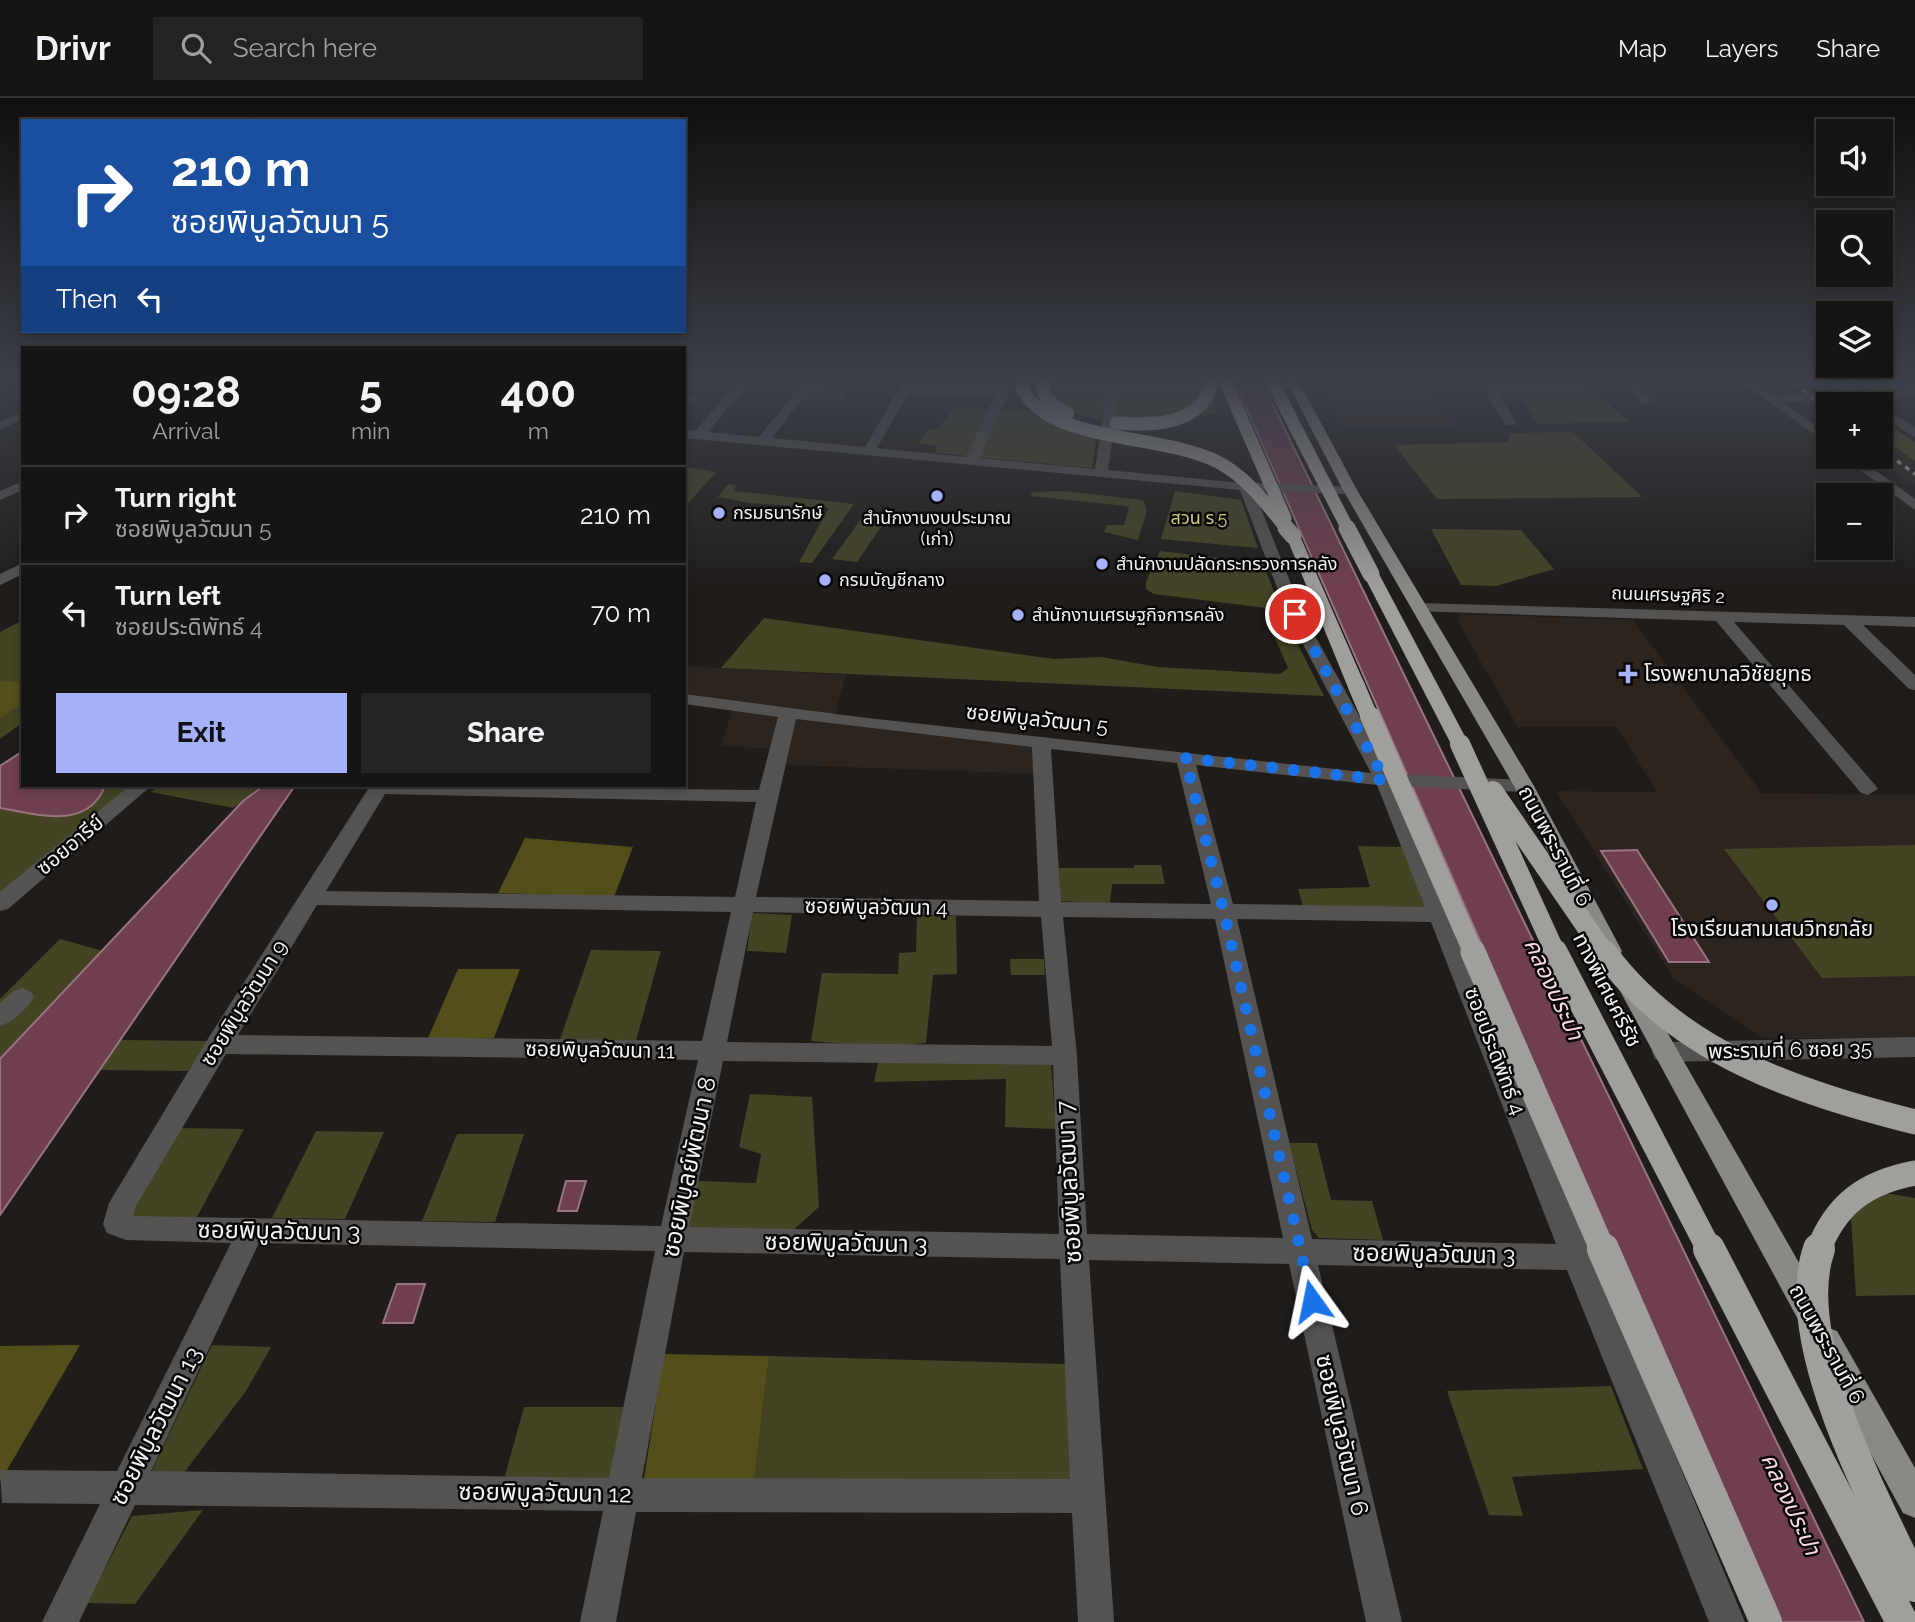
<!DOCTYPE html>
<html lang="en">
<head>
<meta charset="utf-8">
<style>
	body { margin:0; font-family:Raleway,"Noto Sans Thai",sans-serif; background:#242222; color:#f1f3f6; height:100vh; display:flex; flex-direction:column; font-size:26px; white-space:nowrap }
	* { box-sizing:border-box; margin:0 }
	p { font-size:23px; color:#9e9fa0 }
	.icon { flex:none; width:38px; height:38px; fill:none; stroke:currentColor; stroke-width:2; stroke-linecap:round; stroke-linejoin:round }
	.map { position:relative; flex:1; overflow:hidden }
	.panel { position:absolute; left:21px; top:248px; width:665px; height:441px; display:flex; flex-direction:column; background:#171514; border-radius:0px; box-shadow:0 4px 10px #0003,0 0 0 2px #363434 }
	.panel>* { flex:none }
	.guide { position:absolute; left:21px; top:21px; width:665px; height:214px; border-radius:0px; box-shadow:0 4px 10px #0003,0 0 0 2px #363434; background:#1a4fa0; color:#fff; overflow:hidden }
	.fabs { position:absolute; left:1816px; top:21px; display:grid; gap:14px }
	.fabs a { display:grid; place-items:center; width:77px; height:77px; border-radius:0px; background:#171514; box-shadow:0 4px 10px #0003,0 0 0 2px #363434; font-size:35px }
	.pin { position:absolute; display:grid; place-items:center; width:60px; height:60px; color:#fff; margin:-30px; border:4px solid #fff; border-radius:50%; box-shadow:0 2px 7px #0007 }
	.me { position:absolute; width:77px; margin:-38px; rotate:348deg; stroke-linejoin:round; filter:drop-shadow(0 0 5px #0008) }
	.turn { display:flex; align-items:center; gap:24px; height:147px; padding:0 35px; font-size:32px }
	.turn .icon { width:91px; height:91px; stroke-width:2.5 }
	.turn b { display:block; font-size:49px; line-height:60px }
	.then { display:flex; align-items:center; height:66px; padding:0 35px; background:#0003; gap:14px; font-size:26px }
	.eta { display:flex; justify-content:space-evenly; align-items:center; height:119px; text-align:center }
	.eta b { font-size:42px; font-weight:700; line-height:49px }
	.primary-button { display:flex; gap:14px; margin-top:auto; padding:14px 35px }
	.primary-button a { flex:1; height:80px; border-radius:0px; background:#a6b1fc; color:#111; font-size:28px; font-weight:700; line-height:80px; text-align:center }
	.primary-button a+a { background:#242222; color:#f1f3f6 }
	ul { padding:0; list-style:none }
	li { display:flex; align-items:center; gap:21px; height:98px; padding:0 35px; border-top:2px solid #363434 }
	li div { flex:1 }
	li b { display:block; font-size:26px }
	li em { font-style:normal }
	header { display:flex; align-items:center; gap:42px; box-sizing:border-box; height:98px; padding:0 35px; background:#171514; border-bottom:2px solid #363434 }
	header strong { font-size:33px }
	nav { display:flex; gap:38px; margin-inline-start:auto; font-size:24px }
	.search { width:490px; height:63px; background:#242222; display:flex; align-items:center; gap:18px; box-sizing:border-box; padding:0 24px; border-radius:0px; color:#9e9fa0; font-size:26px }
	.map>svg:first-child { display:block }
	.built { fill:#2c241f }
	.green { fill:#444324 }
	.forest { fill:#524f1b }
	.water { fill:#6f3e4f; stroke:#977480; stroke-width:2 }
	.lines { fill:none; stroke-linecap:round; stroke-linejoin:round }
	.minor { fill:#545351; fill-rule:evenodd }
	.major { fill:#8b8986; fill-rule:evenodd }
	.highway { fill:#a19f9c; fill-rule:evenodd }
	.rail { stroke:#b6b4b3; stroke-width:3.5; stroke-dasharray:5 5; stroke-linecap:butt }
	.highway-bridge-far4 { stroke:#a19f9c; stroke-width:13 }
	.highway-bridge-far3 { stroke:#a19f9c; stroke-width:17 }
	.highway-bridge-far2 { stroke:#a19f9c; stroke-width:20 }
	.highway-bridge-far1 { stroke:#a19f9c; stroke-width:25 }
	.highway-bridge { stroke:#a19f9c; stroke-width:32 }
	.route { stroke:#1a73e8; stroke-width:12; stroke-dasharray:0 21.6 }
	.poi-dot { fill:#a6b1fc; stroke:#080706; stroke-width:2.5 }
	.labels { text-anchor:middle; stroke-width:5; stroke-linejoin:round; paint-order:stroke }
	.far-poi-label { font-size:18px; fill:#f5f3f2; stroke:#080706; text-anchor:start }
	.far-park-label { font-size:18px; fill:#cecb7b; stroke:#080706 }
	.far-street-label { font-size:18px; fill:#f5f3f2; stroke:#080706 }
	.poi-label { font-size:21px; fill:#f5f3f2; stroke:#080706; text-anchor:start }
	.street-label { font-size:21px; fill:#f5f3f2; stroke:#080706 }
	.water-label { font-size:23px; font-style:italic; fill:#fcd9e3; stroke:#080706 }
	.near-street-label { font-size:24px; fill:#f5f3f2; stroke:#080706 }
</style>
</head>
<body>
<header>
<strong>Drivr</strong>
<div class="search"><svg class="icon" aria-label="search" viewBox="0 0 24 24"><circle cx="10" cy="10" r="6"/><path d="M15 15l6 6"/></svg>Search here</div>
<nav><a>Map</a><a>Layers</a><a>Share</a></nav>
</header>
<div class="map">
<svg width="1915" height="1524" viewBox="0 0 1915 1524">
	<rect width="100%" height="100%" fill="#1f1c1a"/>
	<g class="built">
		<path d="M 1319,280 L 1428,280 L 1454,328 L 1342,328 Z"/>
		<path d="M 1764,280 L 1814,280 L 1825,288 L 1837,306 L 1829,306 L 1829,325 Z"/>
		<path d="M 1881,339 L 1915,363 L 1915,387 L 1874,359 L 1881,359 Z"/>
		<path d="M 1459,516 L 1633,522 L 1762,695 L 1915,697 L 1915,940 L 1763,940 L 1673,880 L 1556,693 L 1657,694 L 1617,629 L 1518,629 L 1457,522 Z"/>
		<path d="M 684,568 L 846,577 L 835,617 L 1032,639 L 1037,676 L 788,667 L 771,651 L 721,648 L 732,612 L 684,604 Z"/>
	</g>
	<g class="green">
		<path d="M 817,280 L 831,280 L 827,289 L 847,291 L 841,302 L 801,301 Z"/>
		<path d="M 911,280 L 1006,284 L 999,297 L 902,298 Z"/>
		<path d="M 1056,280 L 1208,280 L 1216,315 C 1164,321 1098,337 1053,301 L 1050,293 Z"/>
		<path d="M 1486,280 L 1579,280 L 1629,324 L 1538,326 L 1521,300 L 1503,301 Z"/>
		<path d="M 1843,280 L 1915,280 L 1915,292 L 1875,292 Z"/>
		<path d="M 953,310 L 1028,313 L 1056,326 L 1097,336 L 1092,370 L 935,355 L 937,348 L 918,345 L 929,331 L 938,331 Z"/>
		<path d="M 1573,334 L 1642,399 L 1437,401 L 1394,347 L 1508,344 L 1509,335 Z"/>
		<path d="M 684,369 L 716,374 L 684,410 Z"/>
		<path d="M 728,386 L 736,387 L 734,393 L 854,406 L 812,465 L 799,464 L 829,410 L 750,405 L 718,399 Z"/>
		<path d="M 1064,393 L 1143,402 L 1147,413 L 1138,442 L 1104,434 L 1107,427 L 1124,427 L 1129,410 L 1126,408 L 1031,398 L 1032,394 Z"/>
		<path d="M 1175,393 L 1241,402 L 1258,450 L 1161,441 Z"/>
		<path d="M 864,417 L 887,420 L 857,464 L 832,461 Z"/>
		<path d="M 1431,431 L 1521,432 L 1554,471 L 1496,488 L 1461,487 Z"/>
		<path d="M 1160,453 L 1263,465 L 1281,512 L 1154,496 L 1146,491 L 1146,484 Z"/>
		<path d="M 764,520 L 1054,561 L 1101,559 L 1158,569 L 1280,576 L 1288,570 L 1266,520 L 1285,521 L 1324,598 L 721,570 Z"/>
		<path d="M 23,522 L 23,624 L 0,641 L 0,534 Z"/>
		<path d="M 105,688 L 131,688 L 0,797 L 0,710 C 38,716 87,733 105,688 Z"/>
		<path d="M 158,688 L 261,688 L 233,710 L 151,694 Z"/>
		<path d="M 1915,747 L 1915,878 L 1822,880 L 1724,751 Z"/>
		<path d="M 1358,748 L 1402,749 L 1430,812 L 1304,811 L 1298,791 L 1370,789 Z"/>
		<path d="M 1134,767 L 1161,767 L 1165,786 L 1112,786 L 1110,806 L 1060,803 L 1059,770 L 1134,770 Z"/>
		<path d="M 752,815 L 792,817 L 786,855 L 747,853 Z"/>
		<path d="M 917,818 L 956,818 L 957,876 L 933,877 L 926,945 L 881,949 L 811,943 L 822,875 L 898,876 L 899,855 L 916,854 Z"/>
		<path d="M 60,841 L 103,853 L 0,961 L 0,901 Z"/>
		<path d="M 591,852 L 661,853 L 635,946 L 559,944 Z"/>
		<path d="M 1010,861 L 1044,861 L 1045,877 L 1011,877 Z"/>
		<path d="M 120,942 L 209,943 L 188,973 L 99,972 Z"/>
		<path d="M 878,965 L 1051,965 L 1056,1031 L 1005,1029 L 1006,981 L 874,984 Z"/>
		<path d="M 750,996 L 812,999 L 819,1109 L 791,1134 L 687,1129 L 696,1083 L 756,1085 L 761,1056 L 739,1049 Z"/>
		<path d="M 178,1030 L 244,1031 L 197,1119 L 132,1119 L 130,1114 Z"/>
		<path d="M 316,1033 L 384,1034 L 345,1121 L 272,1120 Z"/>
		<path d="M 457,1036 L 524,1036 L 495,1124 L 422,1123 Z"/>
		<path d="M 1289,1045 L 1317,1045 L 1331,1102 L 1372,1103 L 1383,1142 L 1319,1140 L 1312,1132 Z"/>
		<path d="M 1849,1089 L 1915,1100 L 1915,1197 L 1856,1198 Z"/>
		<path d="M 212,1247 L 271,1249 L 246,1293 L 183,1376 L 149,1378 Z"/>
		<path d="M 769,1258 L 1065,1266 L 1073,1385 L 754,1386 Z"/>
		<path d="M 1611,1288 L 1643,1371 L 1512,1379 L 1523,1418 L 1489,1417 L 1447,1293 Z"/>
		<path d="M 524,1309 L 626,1309 L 610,1381 L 504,1381 Z"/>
		<path d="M 203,1412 L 135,1506 L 87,1505 L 132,1418 Z"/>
	</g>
	<g class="forest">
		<path d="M 1881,322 L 1915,344 L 1915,363 L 1881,339 Z"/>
		<path d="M 0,583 L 23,584 L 23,605 L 0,620 Z"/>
		<path d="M 525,740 L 633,749 L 614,799 L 498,795 Z"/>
		<path d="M 458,871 L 520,871 L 494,940 L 428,940 Z"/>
		<path d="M 80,1247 L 0,1384 L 0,1248 Z"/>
		<path d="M 664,1256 L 769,1258 L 754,1386 L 643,1386 Z"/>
	</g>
	<g class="water">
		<path d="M 1233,280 L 1260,280 L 1864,1524 L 1779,1524 Z"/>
		<path d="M 23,653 L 23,688 L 105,688 C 87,733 38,716 0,710 L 0,668 Z"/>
		<path d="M 262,689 L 294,689 L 0,1117 L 0,961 L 243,703 Z"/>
		<path d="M 1637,752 L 1709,864 L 1669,864 L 1601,753 Z"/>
		<path d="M 566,1083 L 586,1083 L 577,1113 L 558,1113 Z"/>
		<path d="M 397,1186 L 425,1186 L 413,1225 L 383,1225 Z"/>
	</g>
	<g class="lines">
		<g class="minor">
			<path d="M 741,280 L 753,280 L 708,334 L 759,339 L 807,280 L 818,280 L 772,340 L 865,349 L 905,280 L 917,280 L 877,350 L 966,359 L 1004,280 L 1016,280 L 979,360 L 1095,371 L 1103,320 L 1104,287 L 1134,280 L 1190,280 L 1114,291 L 1115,320 L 1108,372 L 1232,384 L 1355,389 L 1355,395 L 1350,396 L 1254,393 L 1303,516 L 1391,676 L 1524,682 L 1534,688 L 1524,694 L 1397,688 L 1448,811 L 1453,817 L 1451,820 L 1745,1524 L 1709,1524 L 1567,1172 L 1318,1167 L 1402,1524 L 1366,1524 L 1289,1166 L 1089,1162 L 1114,1524 L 1078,1524 L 1072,1415 L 636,1414 L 616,1524 L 580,1524 L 603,1413 L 135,1407 L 79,1524 L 42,1524 L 100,1406 L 2,1405 L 0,1372 L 117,1373 L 231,1145 L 126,1142 L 107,1135 L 103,1126 L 109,1105 L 209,939 L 370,688 L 759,692 L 778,619 L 684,606 L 684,596 L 859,619 L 1371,675 L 1287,516 L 1240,392 L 684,340 L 684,332 L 695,333 ZM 796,621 L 1032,649 L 1039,803 L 756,799 ZM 1051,651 L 1177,665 L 1211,806 L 1061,804 ZM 1196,667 L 1377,687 L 1425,809 L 1233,806 ZM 385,696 L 756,704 L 735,799 L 326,793 ZM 317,807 L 731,814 L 702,943 L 238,937 ZM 753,814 L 1041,819 L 1052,948 L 727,944 ZM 1063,819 L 1215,821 L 1283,1140 L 1087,1136 L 1077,958 ZM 1237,821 L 1431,824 L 1556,1146 L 1312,1141 ZM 226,956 L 698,962 L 661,1128 L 133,1118 L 136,1108 ZM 723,963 L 1053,967 L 1059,1136 L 689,1129 ZM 259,1145 L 655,1153 L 609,1380 L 151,1373 ZM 684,1154 L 1060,1161 L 1070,1381 L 642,1380 Z"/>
			<path d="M 1476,280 L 1488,280 L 1516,324 L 1514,327 L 1506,327 Z"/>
			<path d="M 1617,280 L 1629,280 L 1653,303 L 1643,306 Z"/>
			<path d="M 1736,280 L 1749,280 L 1774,298 L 1845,295 L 1825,280 L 1839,280 L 1860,294 L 1915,291 L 1915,299 L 1784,305 L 1829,337 L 1829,347 Z"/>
			<path d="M 21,294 L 23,295 L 23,303 L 15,298 Z"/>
			<path d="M 684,297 L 695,299 L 697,302 L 684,305 Z"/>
			<path d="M 1881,309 L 1915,329 L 1915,339 L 1881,319 Z"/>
			<path d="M 23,314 L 23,322 L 0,331 L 0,323 Z"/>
			<path d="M 1842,359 L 1857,359 L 1915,401 L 1915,412 Z"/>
			<path d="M 23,383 L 23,392 L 0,402 L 0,393 Z"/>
			<path d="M 23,465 L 23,476 L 0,487 L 0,476 Z"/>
			<path d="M 1420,505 L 1915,519 L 1915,529 L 1863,527 L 1915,577 L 1915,592 L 1909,591 L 1844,527 L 1734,524 L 1875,687 L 1878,691 L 1868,697 L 1861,695 L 1716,523 L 1414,513 L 1414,507 Z"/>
			<path d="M 129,688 L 151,688 L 8,811 L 0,813 L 0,794 Z"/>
			<path d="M 22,890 L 30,893 L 34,899 C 27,911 13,924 0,928 L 0,905 L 14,893 Z"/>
			<path d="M 1915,939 L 1915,959 L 1664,964 L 1655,961 L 1652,954 L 1655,947 L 1664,944 Z"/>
		</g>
		<g class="major">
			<path d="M 1285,280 L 1297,280 L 1357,392 L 1534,688 L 1622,853 L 1619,859 L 1603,859 L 1600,853 L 1514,688 L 1343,392 Z"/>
			<path d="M 1631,882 L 1639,885 L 1822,1205 L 1826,1215 L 1822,1225 L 1811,1229 L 1800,1225 L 1619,891 L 1623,885 Z"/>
			<path d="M 1826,1229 L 1837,1233 L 1915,1370 L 1915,1420 L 1903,1415 L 1815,1253 L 1811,1243 L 1815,1233 Z"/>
		</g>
		<g class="highway">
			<path d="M 1293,434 L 1300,438 L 1365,587 L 1362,591 L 1350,591 L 1347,587 L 1286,438 Z"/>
			<path d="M 1371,471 L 1379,476 L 1469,646 L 1467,650 L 1460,652 L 1451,646 L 1363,476 Z"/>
		</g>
		<g class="rail">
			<path d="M 1787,280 L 1829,312"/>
			<path d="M 1881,351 L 1915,376"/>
		</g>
		<g class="highway-bridge-far4">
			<path d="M 1027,280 L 1022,290 C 1047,345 1165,336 1218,364 C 1247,379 1267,407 1287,431"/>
			<path d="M 1049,280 L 1042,288 L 1046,302 L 1068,315"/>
			<path d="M 1224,280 L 1285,420"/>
			<path d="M 1270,280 L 1348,431"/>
			<path d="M 1116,325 C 1155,328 1205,327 1213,280"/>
		</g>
		<g class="highway-bridge-far3">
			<path d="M 1286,430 L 1293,438"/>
			<path d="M 1347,430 L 1371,476"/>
			<path d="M 1356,587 L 1370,620"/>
		</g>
		<g class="highway-bridge-far2">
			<path d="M 1370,618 L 1474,856"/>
			<path d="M 1460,646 L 1556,856"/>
			<path d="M 1493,693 L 1605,856"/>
		</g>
		<g class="highway-bridge-far1">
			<path d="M 1473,854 L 1603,1153"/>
			<path d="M 1555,854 L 1710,1153"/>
			<path d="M 1604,854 C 1679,956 1797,994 1915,1024"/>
			<path d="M 1818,1153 C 1836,1105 1867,1084 1915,1075"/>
		</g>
		<g class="highway-bridge">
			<path d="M 1603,1151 L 1766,1524"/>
			<path d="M 1709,1151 L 1902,1524"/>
			<path d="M 1819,1151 C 1787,1243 1876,1404 1915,1488"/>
		</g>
	</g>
	<linearGradient id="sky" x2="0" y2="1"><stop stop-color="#110f0e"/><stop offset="0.57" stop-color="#3c4049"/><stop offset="1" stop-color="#3c4049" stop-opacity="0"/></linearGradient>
	<rect width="1915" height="494" fill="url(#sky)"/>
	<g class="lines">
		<path class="route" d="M 1295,516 L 1385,682 L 1185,660 L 1224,814 L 1312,1203"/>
	</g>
	<g class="poi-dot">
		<circle cx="937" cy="398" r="7"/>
		<circle cx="719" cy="415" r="7"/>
		<circle cx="1102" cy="466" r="7"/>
		<circle cx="825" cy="482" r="7"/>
		<circle cx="1018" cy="517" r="7"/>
		<path d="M1624.5 565.5h7v7h7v7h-7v7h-7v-7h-7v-7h7z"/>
		<circle cx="1772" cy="807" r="7"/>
	</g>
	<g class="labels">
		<g class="far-poi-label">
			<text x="733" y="421">กรมธนารักษ์</text>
			<text x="937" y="426" text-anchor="middle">สำนักงานงบประมาณ<tspan x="937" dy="21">(เก่า)</tspan></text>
			<text x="1116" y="472">สำนักงานปลัดกระทรวงการคลัง</text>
			<text x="839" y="488">กรมบัญชีกลาง</text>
			<text x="1032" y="523">สำนักงานเศรษฐกิจการคลัง</text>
		</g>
		<g class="far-park-label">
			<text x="1199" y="426">สวน ร.5</text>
		</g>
		<g class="far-street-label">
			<text transform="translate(1668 497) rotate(2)" y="6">ถนนเศรษฐศิริ 2</text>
		</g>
		<g class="poi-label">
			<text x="1644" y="583">โรงพยาบาลวิชัยยุทธ</text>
			<text x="1772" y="838" text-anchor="middle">โรงเรียนสามเสนวิทยาลัย</text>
		</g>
		<g class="street-label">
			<text transform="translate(1037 621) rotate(6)" y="7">ซอยพิบูลวัฒนา 5</text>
			<text transform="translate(70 747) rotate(-40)" y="7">ซอยอารีย์</text>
			<text transform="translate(1555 748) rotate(62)" y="7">ถนนพระรามที่ 6</text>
			<text transform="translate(876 809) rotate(1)" y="7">ซอยพิบูลวัฒนา 4</text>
			<text transform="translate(1607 892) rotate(63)" y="7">ทางพิเศษศรีรัช</text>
			<text transform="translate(244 905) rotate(-58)" y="7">ซอยพิบูลวัฒนา 9</text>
			<text transform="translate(600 952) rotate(1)" y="7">ซอยพิบูลวัฒนา 11</text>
			<text transform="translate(1790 952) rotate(-1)" y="7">พระรามที่ 6 ซอย 35</text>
			<text transform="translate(1495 953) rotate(69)" y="7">ซอยประดิพัทธ์ 4</text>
			<text transform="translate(1827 1246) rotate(61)" y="7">ถนนพระรามที่ 6</text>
		</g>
		<g class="water-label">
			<text transform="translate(1554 891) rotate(65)" y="8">คลองประปา</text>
			<text transform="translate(1791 1406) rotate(65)" y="8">คลองประปา</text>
		</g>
		<g class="near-street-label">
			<text transform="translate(689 1069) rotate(-78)" y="8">ซอยพิบูลย์พัฒนา 8</text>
			<text transform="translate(1069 1084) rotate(-93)" y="8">ซอยพิบูลวัฒนา 7</text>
			<text transform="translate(279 1133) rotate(1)" y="8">ซอยพิบูลวัฒนา 3</text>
			<text transform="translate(846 1145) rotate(1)" y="8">ซอยพิบูลวัฒนา 3</text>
			<text transform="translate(1434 1156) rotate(1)" y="8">ซอยพิบูลวัฒนา 3</text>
			<text transform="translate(156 1328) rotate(-63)" y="8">ซอยพิบูลวัฒนา 13</text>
			<text transform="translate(1342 1337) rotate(77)" y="8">ซอยพิบูลวัฒนา 6</text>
			<text transform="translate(545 1395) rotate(1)" y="8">ซอยพิบูลวัฒนา 12</text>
		</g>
	</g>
</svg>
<div class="fabs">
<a><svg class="icon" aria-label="sound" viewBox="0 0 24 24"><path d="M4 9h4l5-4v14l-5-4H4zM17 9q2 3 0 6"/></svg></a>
<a><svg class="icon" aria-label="search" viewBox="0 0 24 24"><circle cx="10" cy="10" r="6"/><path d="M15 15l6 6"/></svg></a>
<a><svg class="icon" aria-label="layers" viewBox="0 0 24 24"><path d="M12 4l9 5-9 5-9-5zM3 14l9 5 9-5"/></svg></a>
<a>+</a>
<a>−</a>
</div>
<div class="pin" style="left:1295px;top:516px;background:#d93025"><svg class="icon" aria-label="arrive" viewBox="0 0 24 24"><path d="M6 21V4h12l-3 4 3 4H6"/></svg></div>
<svg class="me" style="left:1312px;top:1203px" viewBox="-20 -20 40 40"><path d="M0-17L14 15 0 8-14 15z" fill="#1a73e8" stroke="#fff" stroke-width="4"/></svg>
<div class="guide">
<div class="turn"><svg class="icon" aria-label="right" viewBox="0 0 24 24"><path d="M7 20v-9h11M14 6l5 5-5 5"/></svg><div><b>210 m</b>ซอยพิบูลวัฒนา 5</div></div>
<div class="then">Then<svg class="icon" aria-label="left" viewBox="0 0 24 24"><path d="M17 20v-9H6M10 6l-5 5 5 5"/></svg></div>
</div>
<section class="panel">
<div class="eta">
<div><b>09:28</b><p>Arrival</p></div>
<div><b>5</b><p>min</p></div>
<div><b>400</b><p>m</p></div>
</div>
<ul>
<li><svg class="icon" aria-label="right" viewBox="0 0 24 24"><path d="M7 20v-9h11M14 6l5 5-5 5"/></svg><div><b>Turn right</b><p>ซอยพิบูลวัฒนา 5</p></div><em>210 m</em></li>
<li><svg class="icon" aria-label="left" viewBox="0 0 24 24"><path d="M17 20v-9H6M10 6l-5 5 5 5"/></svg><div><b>Turn left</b><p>ซอยประดิพัทธ์ 4</p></div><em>70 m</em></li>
</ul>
<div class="primary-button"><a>Exit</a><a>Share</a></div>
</section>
</div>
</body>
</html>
